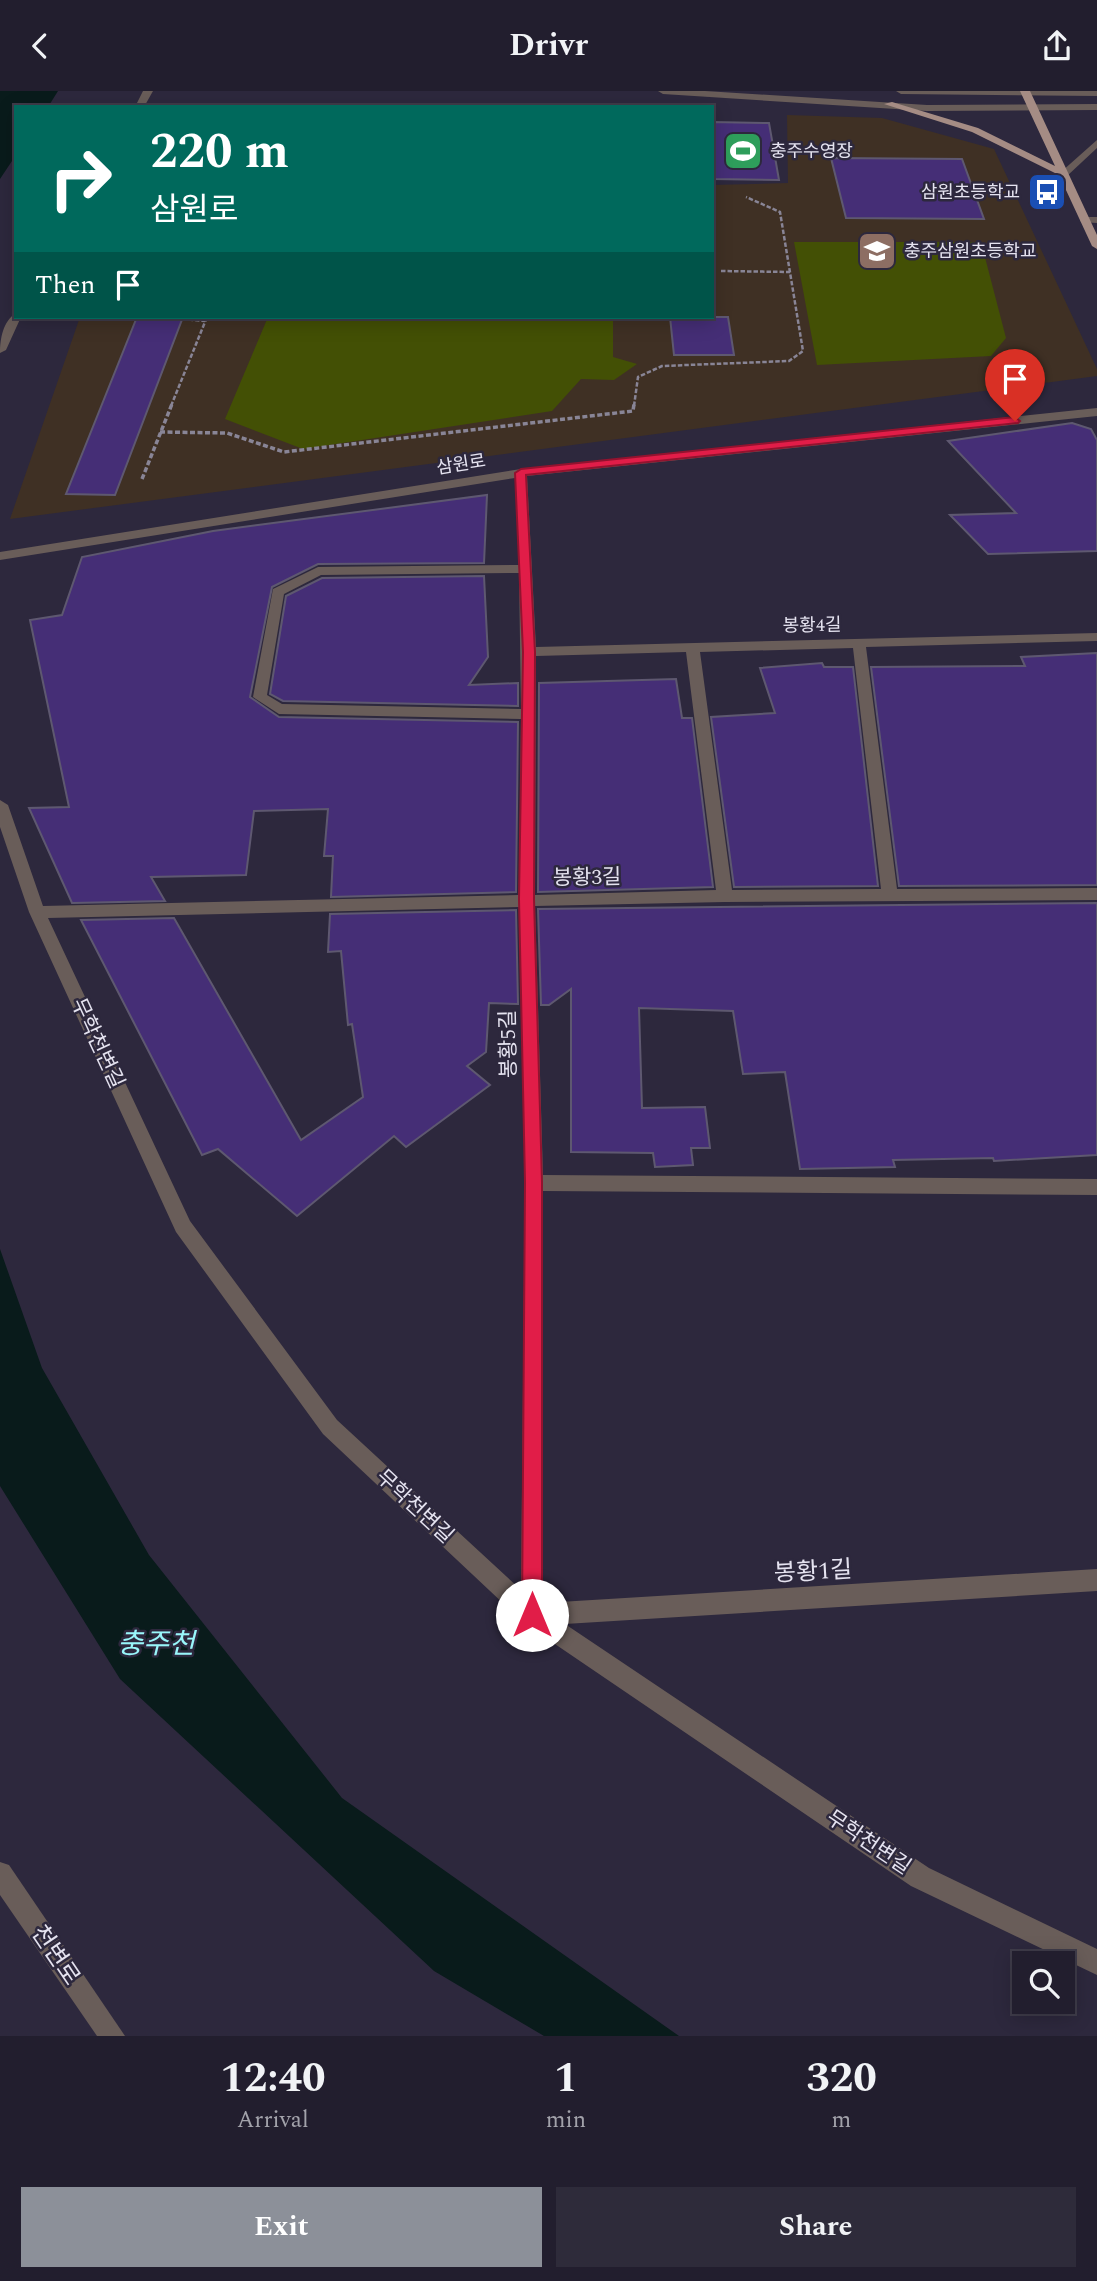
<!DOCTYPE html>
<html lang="en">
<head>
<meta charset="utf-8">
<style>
	body { margin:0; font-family:Spectral,"Noto Sans KR",serif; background:#2e2b3a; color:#f1f3f6; height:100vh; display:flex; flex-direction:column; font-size:26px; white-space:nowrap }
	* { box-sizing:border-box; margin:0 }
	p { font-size:23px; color:#a2a2aa }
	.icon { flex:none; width:38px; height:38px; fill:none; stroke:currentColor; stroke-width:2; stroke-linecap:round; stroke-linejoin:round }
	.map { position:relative; height:1945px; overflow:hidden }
	.panel { display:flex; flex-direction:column; background:#221e2e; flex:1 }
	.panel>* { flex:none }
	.banner { position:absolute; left:14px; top:14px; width:700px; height:214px; border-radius:0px; box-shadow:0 4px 18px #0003,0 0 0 2px #3f3c4a; background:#00695c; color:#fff; overflow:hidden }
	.buttons { position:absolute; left:1012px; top:1860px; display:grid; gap:14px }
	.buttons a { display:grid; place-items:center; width:63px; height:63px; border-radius:0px; background:#221e2e; box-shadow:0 4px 18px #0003,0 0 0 2px #3f3c4a; font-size:35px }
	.pin { position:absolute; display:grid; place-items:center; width:60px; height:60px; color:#fff; margin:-72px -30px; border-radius:50% 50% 50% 0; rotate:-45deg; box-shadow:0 0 7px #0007 }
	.pin .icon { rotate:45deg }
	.me { position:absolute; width:77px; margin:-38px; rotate:0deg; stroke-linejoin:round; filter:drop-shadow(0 0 5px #0008) }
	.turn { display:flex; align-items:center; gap:24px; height:147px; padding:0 21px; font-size:32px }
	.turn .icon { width:91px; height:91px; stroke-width:2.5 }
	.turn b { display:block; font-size:49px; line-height:60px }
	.then { display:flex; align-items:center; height:66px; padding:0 21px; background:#0003; gap:14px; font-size:26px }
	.eta { display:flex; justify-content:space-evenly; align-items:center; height:119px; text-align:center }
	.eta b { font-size:42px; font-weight:700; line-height:49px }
	.cta { display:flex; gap:14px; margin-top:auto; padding:14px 21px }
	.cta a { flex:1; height:80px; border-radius:0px; background:#8c9099; color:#fff; font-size:28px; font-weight:700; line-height:80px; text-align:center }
	.cta a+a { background:#2e2b3a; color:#f1f3f6 }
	header { display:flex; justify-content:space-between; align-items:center; height:91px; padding:0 21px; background:#221e2e; font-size:32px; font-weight:700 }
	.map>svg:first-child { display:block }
	.education { fill:#3f3024 }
	.green { fill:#435005 }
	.water { fill:#091b1b }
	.building { fill:#452e76; stroke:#5e5870; stroke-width:2 }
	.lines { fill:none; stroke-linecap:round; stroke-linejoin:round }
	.path-far1 { stroke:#898596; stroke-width:2.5; stroke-dasharray:4.5 2; stroke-linecap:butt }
	.path { stroke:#898596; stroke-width:3.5; stroke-dasharray:5 2.5; stroke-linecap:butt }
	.minor { fill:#695d59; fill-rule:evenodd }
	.major { fill:#a58c84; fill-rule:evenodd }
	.route { fill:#e11d48; stroke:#92132f; stroke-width:2 }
	.labels { text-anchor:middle; stroke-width:5; stroke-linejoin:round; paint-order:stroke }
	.far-poi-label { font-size:18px; fill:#e5e3f0; stroke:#2d283d; text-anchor:start }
	.far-street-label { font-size:18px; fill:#e5e3f0; stroke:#2d283d }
	.street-label { font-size:21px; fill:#e5e3f0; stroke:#2d283d }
	.near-street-label { font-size:24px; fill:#e5e3f0; stroke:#2d283d }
	.near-water-label { font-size:28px; font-style:italic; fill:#99f6fa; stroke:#2d283d }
</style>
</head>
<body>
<header><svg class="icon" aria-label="back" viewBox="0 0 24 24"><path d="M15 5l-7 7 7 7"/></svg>Drivr<svg class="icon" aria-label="share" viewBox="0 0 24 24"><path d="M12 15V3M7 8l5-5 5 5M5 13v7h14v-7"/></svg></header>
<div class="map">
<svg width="1097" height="1945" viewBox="0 0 1097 1945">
	<rect width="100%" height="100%" fill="#2d283d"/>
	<path class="education" d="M 787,24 L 882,27 L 994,58 L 1097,278 L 1097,285 L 10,428 L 80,226 L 712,226 L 712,94 L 788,92 Z"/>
	<g class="green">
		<path d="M 794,151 L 981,151 L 1006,247 L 991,265 L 817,274 Z"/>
		<path d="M 268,226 L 613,226 L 613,266 L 637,273 L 614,289 L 581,288 L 552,320 L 303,358 L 225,328 Z"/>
	</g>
	<g class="water">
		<path d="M 0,0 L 58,0 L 48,16 L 16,16 L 16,64 L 0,88 Z"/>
		<path d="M 0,1158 L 42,1277 L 149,1464 L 342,1707 L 679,1945 L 544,1945 L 434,1880 L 120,1588 L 0,1395 Z"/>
	</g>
	<g class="building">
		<path d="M 712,31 L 769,32 L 779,89 L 712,88 Z"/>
		<path d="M 831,67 L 962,68 L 984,128 L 846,127 Z"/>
		<path d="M 137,226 L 183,226 L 115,404 L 66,403 Z"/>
		<path d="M 670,226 L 728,226 L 734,264 L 674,264 Z"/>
		<path d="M 1072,332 L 1091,338 L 1097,349 L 1097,460 L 988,463 L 950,424 L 1016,422 L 948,350 Z"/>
		<path d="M 487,404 L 484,472 L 318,473 L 272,496 L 250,606 L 279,626 L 518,631 L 516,801 L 331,806 L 333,765 L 324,765 L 328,718 L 254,720 L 246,784 L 151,786 L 165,810 L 72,812 L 29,717 L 69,716 L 30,529 L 62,524 L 82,466 L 213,440 Z"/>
		<path d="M 484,485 L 488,566 L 469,594 L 518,592 L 518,615 L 283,610 L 270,603 L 286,505 L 322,487 Z"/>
		<path d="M 1097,562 L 1097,794 L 899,795 L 871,576 L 1025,575 L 1021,566 Z"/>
		<path d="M 822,572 L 824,576 L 853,576 L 878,795 L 734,796 L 711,626 L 775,622 L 760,577 Z"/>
		<path d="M 676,588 L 682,627 L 692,627 L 713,796 L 538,801 L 539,592 Z"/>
		<path d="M 1097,812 L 1097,1064 L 994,1070 L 993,1067 L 893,1069 L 895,1076 L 800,1078 L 785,981 L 743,983 L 733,920 L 639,917 L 642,1017 L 705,1016 L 710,1057 L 691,1057 L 693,1074 L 655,1076 L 653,1062 L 571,1061 L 571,898 L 549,914 L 541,914 L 538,818 Z"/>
		<path d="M 516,819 L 518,913 L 489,912 L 486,961 L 467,975 L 490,994 L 406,1056 L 394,1045 L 297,1125 L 218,1058 L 202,1064 L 81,829 L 174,827 L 301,1049 L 363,1006 L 352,933 L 348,934 L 341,860 L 328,861 L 330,823 Z"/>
	</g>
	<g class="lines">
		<g class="path-far1">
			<path d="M 721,180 L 790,181"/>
			<path d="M 182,228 L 205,230"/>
			<path d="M 171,315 L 207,226"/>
			<path d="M 634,315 L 638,286 L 662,275 L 789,270 L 803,260 L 780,121 L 746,106"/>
		</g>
		<g class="path">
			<path d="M 160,341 L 227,342 L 284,361 L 633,320 L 634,313"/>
			<path d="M 142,388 L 172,313"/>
		</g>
		<g class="minor">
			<path d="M 143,0 L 153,0 L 144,16 L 135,16 Z"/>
			<path d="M 658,0 L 705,0 L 927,14 L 1097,13 L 1097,19 L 927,20 L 663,3 Z"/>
			<path d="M 896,0 L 1097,0 L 1097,5 L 901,3 Z"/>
			<path d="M 1097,49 L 1097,57 L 1067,85 L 1061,85 L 1061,81 Z"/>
			<path d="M 1085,126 L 1097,126 L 1097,132 L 1081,131 L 1080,129 Z"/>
			<path d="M 16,222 L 16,226 L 21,226 L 6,259 L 0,262 C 0,248 3,230 16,222 Z"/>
			<path d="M 1097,317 L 1097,325 L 527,385 L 536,556 L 1097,542 L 1097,550 L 866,556 L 897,798 L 1097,797 L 1097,809 L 725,811 L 535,815 L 543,1084 L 1097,1088 L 1097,1104 L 543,1100 L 543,1512 L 1097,1478 L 1097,1500 L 565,1533 L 929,1777 L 1097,1858 L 1097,1884 L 911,1795 L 524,1532 L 323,1343 L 176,1141 L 29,821 L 0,736 L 0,709 L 8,714 L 43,815 L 519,804 L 521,628 L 279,623 L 253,606 L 273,498 L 318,476 L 519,474 L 515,387 L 0,469 L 0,461 L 521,378 ZM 519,482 L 521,618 L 282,613 L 267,604 L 284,503 L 321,484 ZM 853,557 L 881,798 L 732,799 L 700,561 ZM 686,561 L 716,799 L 535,804 L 536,565 ZM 519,816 L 525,1092 L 521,1499 L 337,1329 L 190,1130 L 48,827 Z"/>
			<path d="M 0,1771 L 9,1774 L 125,1945 L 97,1945 L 0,1804 Z"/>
		</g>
		<path class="major" d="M 1020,0 L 1030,0 L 1097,144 L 1097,158 L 1092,155 L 1059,84 L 972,41 L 884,13 L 892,11 L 978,37 L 1055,75 Z"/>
	</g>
	<path class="route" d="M 1015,326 L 1020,330 L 1018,332 L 526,384 L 535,561 L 534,808 L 542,1091 L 542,1524 L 539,1531 L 532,1534 L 525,1531 L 522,1524 L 525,1091 L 519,808 L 523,561 L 515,382 L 521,378 Z"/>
	<defs>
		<symbol id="stadium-square" viewBox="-11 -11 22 22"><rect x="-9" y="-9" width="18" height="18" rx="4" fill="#2e9e5b" stroke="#2d283d"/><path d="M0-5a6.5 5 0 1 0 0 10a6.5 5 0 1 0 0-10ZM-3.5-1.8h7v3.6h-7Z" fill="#fff"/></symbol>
		<symbol id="bus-square" viewBox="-11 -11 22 22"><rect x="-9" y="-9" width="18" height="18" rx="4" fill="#1a4fb4" stroke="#2d283d"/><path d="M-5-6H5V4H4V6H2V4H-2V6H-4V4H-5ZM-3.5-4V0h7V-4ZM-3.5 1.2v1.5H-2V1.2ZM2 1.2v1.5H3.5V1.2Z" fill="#fff"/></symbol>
		<symbol id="school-square" viewBox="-11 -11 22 22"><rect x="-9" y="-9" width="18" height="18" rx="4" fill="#8d6e63" stroke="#2d283d"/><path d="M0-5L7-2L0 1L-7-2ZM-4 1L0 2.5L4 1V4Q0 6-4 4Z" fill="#fff"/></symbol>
	</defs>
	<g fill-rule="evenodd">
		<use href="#stadium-square" x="721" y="38" width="44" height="44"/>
		<use href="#bus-square" x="1025" y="79" width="44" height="44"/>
		<use href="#school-square" x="855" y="138" width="44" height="44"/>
	</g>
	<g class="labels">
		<g class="far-poi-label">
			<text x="770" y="66">충주수영장</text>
			<text x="1020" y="107" text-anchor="end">삼원초등학교</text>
			<text x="904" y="166">충주삼원초등학교</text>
		</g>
		<g class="far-street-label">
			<text transform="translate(461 373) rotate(-9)" y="6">삼원로</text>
			<text transform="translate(812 534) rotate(-1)" y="6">봉황4길</text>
		</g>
		<g class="street-label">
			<text transform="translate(587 786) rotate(-1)" y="7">봉황3길</text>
			<text transform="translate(98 952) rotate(65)" y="7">무학천변길</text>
			<text transform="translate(508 953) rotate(-91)" y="7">봉황5길</text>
			<text transform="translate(415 1415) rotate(43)" y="7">무학천변길</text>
			<text transform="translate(869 1751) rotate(34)" y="7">무학천변길</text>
		</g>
		<g class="near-street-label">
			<text transform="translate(813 1480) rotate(-3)" y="8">봉황1길</text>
			<text transform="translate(56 1864) rotate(56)" y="8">천변로</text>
		</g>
		<g class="near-water-label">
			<text x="156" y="1562">충주천</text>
		</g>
	</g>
</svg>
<div class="buttons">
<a><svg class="icon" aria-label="search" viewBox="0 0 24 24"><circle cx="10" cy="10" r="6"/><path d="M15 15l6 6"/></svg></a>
</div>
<div class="pin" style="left:1015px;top:330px;background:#d93025"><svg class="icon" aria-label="arrive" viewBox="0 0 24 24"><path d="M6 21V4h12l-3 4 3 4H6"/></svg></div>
<svg class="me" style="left:532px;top:1524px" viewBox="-20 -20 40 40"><circle r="19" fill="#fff"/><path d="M0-13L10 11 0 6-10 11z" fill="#e11d48"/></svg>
<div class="banner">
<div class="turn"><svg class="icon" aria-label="right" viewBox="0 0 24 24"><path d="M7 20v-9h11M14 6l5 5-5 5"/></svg><div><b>220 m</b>삼원로</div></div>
<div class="then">Then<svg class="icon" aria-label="arrive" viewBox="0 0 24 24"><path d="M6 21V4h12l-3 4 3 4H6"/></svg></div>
</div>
</div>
<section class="panel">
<div class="eta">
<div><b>12:40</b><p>Arrival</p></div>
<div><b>1</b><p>min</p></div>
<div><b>320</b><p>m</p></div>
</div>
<div class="cta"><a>Exit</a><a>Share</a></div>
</section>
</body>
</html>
